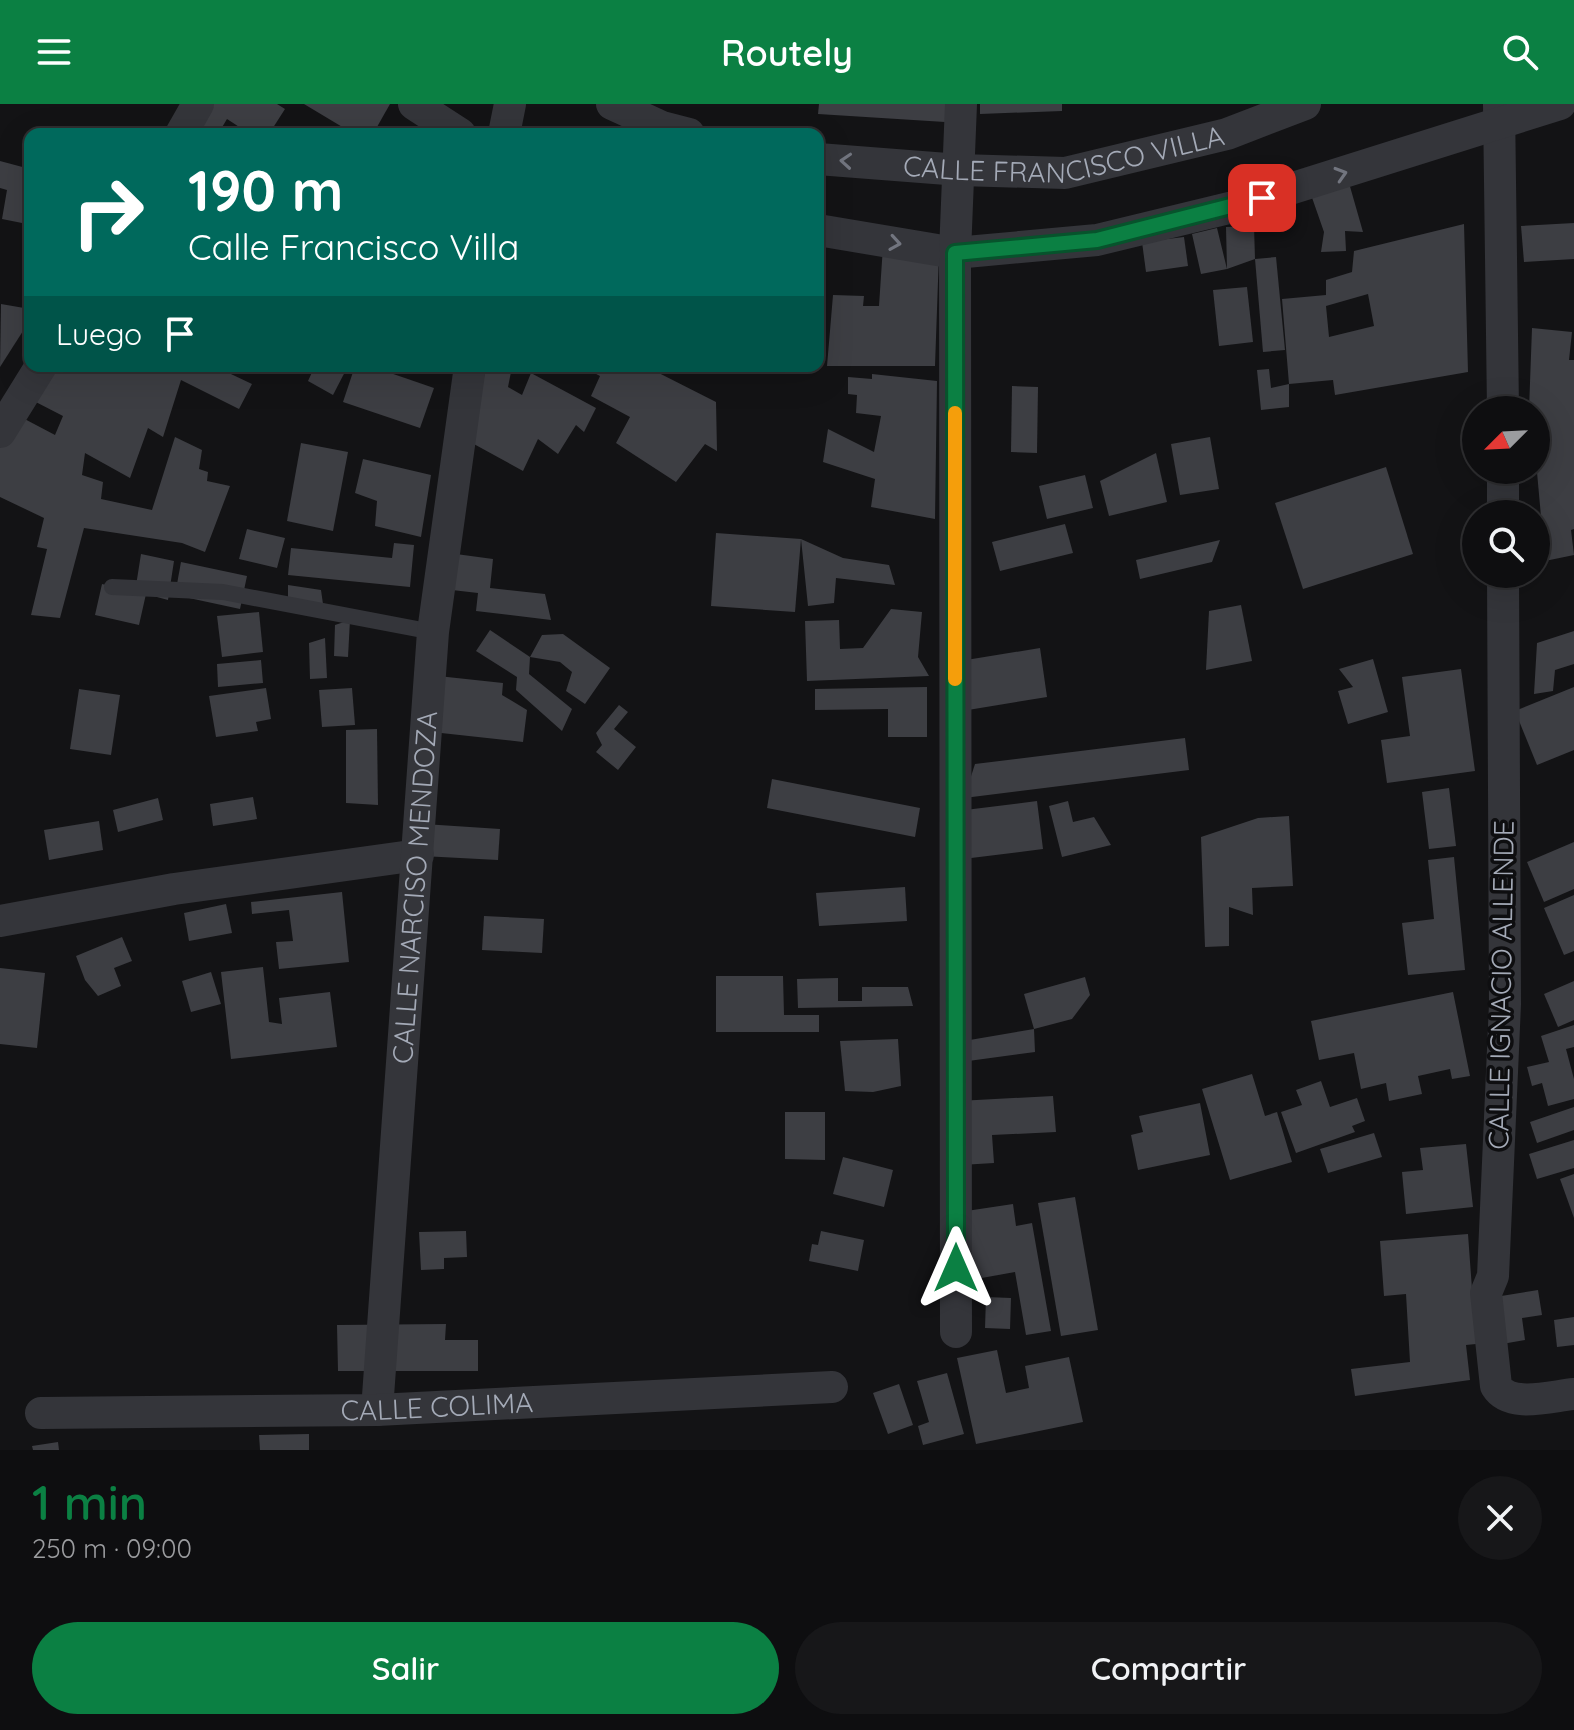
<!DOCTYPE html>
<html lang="es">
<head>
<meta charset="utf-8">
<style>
	body { margin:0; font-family:Quicksand,sans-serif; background:#171719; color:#f1f3f6; height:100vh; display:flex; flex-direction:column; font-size:30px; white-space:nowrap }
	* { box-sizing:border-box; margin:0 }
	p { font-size:26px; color:#9b9c9f }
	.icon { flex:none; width:44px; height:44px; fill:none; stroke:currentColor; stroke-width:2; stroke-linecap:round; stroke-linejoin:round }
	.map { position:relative; height:1346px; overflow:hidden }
	.details { display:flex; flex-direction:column; background:#0e0e10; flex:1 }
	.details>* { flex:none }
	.top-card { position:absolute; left:24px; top:24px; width:800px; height:244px; border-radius:16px; box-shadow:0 8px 32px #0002,0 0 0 2px #2e2e30; background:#00695c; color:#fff; overflow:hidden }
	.needle { width:52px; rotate:246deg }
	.tools { position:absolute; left:1462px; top:292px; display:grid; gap:16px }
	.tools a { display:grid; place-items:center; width:88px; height:88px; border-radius:50%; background:#0e0e10; box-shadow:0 8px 32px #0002,0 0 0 2px #2e2e30; font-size:40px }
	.pin { position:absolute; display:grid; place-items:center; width:68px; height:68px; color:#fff; margin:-34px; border-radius:16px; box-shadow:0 4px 12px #0006 }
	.me { position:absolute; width:88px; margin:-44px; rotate:0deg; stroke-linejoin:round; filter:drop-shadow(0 0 6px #0008) }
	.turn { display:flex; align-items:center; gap:28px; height:168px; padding:0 32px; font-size:36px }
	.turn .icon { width:104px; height:104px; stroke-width:2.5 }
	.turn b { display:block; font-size:56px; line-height:68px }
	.then { display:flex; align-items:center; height:76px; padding:0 32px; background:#0003; gap:16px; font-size:30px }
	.round { display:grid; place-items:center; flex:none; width:84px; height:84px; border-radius:42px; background:#171719 }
	.summary { display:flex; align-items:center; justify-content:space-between; height:136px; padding:0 32px }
	h1 { font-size:48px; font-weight:600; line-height:60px; color:#0b8043 }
	.cta { display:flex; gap:16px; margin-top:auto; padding:16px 32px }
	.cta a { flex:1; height:92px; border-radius:48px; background:#0b8043; color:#fff; font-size:32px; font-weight:600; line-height:92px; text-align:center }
	.cta a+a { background:#171719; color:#f1f3f6 }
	header { display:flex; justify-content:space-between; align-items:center; height:104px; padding:0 32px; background:#0b8043; color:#fff; font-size:36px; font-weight:600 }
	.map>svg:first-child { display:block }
	.building { fill:#3d3e43; fill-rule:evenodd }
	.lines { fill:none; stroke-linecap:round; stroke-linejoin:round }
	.service { stroke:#34353a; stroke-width:16 }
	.minor { stroke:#34353a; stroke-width:32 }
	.oneway { stroke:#72757f }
	.route-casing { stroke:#07532c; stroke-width:20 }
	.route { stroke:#0b8043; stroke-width:14 }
	.slow { stroke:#f59e0b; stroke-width:14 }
	.labels { text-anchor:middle; stroke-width:7; stroke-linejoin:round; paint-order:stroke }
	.street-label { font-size:28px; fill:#a4aab7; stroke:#0e0e10 }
</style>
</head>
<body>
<header><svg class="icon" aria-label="menu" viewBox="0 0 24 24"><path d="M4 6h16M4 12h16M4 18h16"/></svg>Routely<svg class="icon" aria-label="search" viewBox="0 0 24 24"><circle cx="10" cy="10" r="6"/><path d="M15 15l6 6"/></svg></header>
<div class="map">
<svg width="1574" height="1346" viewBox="0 0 1574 1346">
	<rect width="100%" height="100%" fill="#131315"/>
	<g class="building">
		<path d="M 197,0 L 277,0 L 285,5 L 269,30 L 250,30 L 227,15 L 218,30 L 178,30 Z"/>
		<path d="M 304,0 L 390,0 L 373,30 L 354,30 Z"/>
		<path d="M 819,0 L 946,0 L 945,18 L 818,10 Z"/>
		<path d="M 980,0 L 1062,0 L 1062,7 L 980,10 Z"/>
		<path d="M 0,57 L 30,65 L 27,120 L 2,115 L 7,86 L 0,84 Z"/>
		<path d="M 1347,72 L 1363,128 L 1345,127 L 1346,147 L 1321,148 L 1324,128 L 1309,85 Z"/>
		<path d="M 1574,119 L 1574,155 L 1524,158 L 1521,122 Z"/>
		<path d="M 1464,120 L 1468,268 L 1335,291 L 1333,276 L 1289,280 L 1289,303 L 1261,306 L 1257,266 L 1269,265 L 1271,284 L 1289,280 L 1282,195 L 1326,191 L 1326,176 L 1352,168 L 1354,147 ZM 1368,190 L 1374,222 L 1329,233 L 1326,202 Z"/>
		<path d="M 1254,122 L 1255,155 L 1227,165 L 1201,170 L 1192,130 L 1217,124 L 1227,165 L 1226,123 Z"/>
		<path d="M 1184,133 L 1188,162 L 1146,168 L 1142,138 Z"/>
		<path d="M 883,142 L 939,149 L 935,262 L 827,262 L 833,191 L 864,192 L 863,202 L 879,202 Z"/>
		<path d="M 1276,153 L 1285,246 L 1263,248 L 1255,155 Z"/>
		<path d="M 1247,183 L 1253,238 L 1219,242 L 1213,186 Z"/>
		<path d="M 1,200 L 30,205 L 30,216 L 0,263 Z"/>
		<path d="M 1532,224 L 1572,228 L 1569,256 L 1574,256 L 1574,425 L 1571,426 L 1574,451 L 1545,457 L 1536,357 L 1536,306 L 1529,306 Z"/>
		<path d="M 43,262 L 214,262 L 252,280 L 239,305 L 181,276 L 163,333 L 148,324 L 130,374 L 85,349 L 82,371 L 103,378 L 101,395 L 152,406 L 175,333 L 202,346 L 199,365 L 208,368 L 207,377 L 230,382 L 205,448 L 182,439 L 84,424 L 60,514 L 31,511 L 47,445 L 37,443 L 44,414 L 0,393 L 0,339 L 17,311 L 55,331 L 63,312 L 28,294 Z"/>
		<path d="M 315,262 L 348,262 L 333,291 L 308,277 Z"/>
		<path d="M 355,262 L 370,262 L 434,284 L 420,324 L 343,298 Z"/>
		<path d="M 486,262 L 499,262 L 511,268 L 508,283 L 522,291 L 531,269 L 596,304 L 584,328 L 576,321 L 558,350 L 538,335 L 523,367 L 472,339 Z"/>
		<path d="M 581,262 L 645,262 L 716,298 L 717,347 L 705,340 L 676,378 L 616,339 L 630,313 L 591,292 L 600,272 Z"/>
		<path d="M 872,270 L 937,277 L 935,415 L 871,403 L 875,375 L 823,358 L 828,325 L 874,348 L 881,312 L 856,309 L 857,291 L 848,290 L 848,273 L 872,275 Z"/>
		<path d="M 1012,282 L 1038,283 L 1037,349 L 1011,348 Z"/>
		<path d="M 1210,333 L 1219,385 L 1180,391 L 1171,340 Z"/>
		<path d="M 301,339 L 348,348 L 333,427 L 287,417 Z"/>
		<path d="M 1156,349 L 1167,398 L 1109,412 L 1100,377 Z"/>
		<path d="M 363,355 L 431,371 L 421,433 L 375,422 L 377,397 L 355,389 Z"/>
		<path d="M 1386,363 L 1413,450 L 1303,485 L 1275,399 Z"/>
		<path d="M 1085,371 L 1093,404 L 1047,415 L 1039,382 Z"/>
		<path d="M 1065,420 L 1073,449 L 1000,467 L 992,438 Z"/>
		<path d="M 247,425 L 285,434 L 277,464 L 239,455 Z"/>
		<path d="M 716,429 L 801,435 L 795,508 L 711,502 Z"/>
		<path d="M 801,435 L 843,454 L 889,461 L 895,481 L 836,474 L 834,499 L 808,502 Z"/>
		<path d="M 1220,436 L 1212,458 L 1140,475 L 1136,456 Z"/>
		<path d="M 394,439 L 414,441 L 410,483 L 288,471 L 291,444 L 392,454 Z"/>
		<path d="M 141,450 L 174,457 L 168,496 L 146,490 L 139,521 L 95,511 L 102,480 L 135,488 Z"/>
		<path d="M 456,450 L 493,455 L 490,484 L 545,490 L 551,516 L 476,507 L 478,489 L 452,486 Z"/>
		<path d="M 181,458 L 247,472 L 240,505 L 175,491 Z"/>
		<path d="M 288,481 L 321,486 L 323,500 L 288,499 Z"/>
		<path d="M 1241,501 L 1252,557 L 1206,566 L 1209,507 Z"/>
		<path d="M 891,505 L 922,508 L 918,553 L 929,572 L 807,577 L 805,517 L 839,516 L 840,545 L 863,544 Z"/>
		<path d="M 259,508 L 263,548 L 222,553 L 217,512 Z"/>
		<path d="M 350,516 L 348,553 L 334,552 L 335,521 Z"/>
		<path d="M 490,526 L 530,553 L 542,531 L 563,530 L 610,564 L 585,600 L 566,587 L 572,568 L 560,558 L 530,553 L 529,570 L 572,605 L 562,627 L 516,586 L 517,573 L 476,547 Z"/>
		<path d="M 1574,527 L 1574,560 L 1555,566 L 1553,587 L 1534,590 L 1537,539 Z"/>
		<path d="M 325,534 L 327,574 L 310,575 L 309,539 Z"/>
		<path d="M 1040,544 L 1047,593 L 968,606 L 960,557 Z"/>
		<path d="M 1373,555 L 1388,608 L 1348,620 L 1338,587 L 1353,583 L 1339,565 Z"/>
		<path d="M 261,556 L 263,579 L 218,583 L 217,560 Z"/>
		<path d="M 1461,565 L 1475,667 L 1387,679 L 1381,636 L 1410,632 L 1402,573 Z"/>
		<path d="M 438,572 L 503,579 L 502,591 L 527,606 L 523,638 L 432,628 Z"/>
		<path d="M 927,583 L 927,633 L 888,633 L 888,605 L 815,606 L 815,585 Z"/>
		<path d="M 1574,583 L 1574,646 L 1537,661 L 1515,607 Z"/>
		<path d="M 266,584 L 271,615 L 256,618 L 258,627 L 216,633 L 209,592 Z"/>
		<path d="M 352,584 L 355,621 L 322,623 L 319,586 Z"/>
		<path d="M 79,585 L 120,591 L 111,651 L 70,645 Z"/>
		<path d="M 619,601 L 628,608 L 614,625 L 636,643 L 618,666 L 596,648 L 602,641 L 596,629 Z"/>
		<path d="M 377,625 L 378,701 L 346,699 L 346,626 Z"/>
		<path d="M 1185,634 L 1189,666 L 964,694 L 975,660 Z"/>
		<path d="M 772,675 L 920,704 L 915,733 L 767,704 Z"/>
		<path d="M 1449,684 L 1456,742 L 1429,745 L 1422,688 Z"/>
		<path d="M 253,693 L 257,715 L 213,722 L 210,700 Z"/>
		<path d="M 158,694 L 163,716 L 118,728 L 113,706 Z"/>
		<path d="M 1037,697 L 1043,745 L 963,755 L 957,707 Z"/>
		<path d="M 1068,697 L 1073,718 L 1094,713 L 1111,741 L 1062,753 L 1049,702 Z"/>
		<path d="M 1289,712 L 1293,782 L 1252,784 L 1253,811 L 1229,803 L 1229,842 L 1205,843 L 1201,733 L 1258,714 Z"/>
		<path d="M 99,717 L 103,746 L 49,756 L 44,726 Z"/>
		<path d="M 424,720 L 500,725 L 498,756 L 422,752 Z"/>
		<path d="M 1574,738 L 1574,785 L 1544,798 L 1527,758 Z"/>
		<path d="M 1454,753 L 1465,866 L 1408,871 L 1402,819 L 1434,815 L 1428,756 Z"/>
		<path d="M 905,783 L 907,817 L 819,822 L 816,789 Z"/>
		<path d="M 342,788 L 349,858 L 279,865 L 276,838 L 293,837 L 289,806 L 252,810 L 251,798 Z"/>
		<path d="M 1574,791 L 1574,847 L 1564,851 L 1544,804 Z"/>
		<path d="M 226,800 L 232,829 L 189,837 L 184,809 Z"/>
		<path d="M 484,812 L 544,815 L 542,849 L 482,846 Z"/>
		<path d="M 122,833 L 132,857 L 114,864 L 121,882 L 98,892 L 85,876 L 76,852 Z"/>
		<path d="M 263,863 L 269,918 L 282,920 L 279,894 L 330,888 L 337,943 L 231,955 L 221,868 Z"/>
		<path d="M 0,864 L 45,869 L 37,944 L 0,940 Z"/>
		<path d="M 211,868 L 221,900 L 191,908 L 182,877 Z"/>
		<path d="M 716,872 L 783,872 L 784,911 L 819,911 L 819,928 L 716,928 Z"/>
		<path d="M 1085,873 L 1090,891 L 1072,915 L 1034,925 L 1035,948 L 961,958 L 958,938 L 1034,925 L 1024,890 Z"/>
		<path d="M 838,874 L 838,897 L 862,897 L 862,883 L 908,883 L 913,902 L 798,904 L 797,875 Z"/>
		<path d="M 1574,877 L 1574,916 L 1558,923 L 1544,890 Z"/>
		<path d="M 1453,888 L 1470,972 L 1452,975 L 1450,965 L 1418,972 L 1422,990 L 1389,997 L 1386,979 L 1361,985 L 1354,949 L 1319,956 L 1311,917 Z"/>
		<path d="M 1574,921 L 1574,943 L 1566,945 L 1574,975 L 1574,995 L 1548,1002 L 1542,979 L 1532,982 L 1527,963 L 1549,958 L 1541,932 Z"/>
		<path d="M 898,935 L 901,982 L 873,988 L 845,987 L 840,937 Z"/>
		<path d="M 1252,970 L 1265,1012 L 1277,1008 L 1292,1058 L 1230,1076 L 1202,985 Z"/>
		<path d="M 1321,977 L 1330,1003 L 1357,994 L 1365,1017 L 1352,1022 L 1355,1028 L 1296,1049 L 1281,1008 L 1302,1001 L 1296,986 Z"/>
		<path d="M 1053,992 L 1056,1028 L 992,1031 L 994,1059 L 961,1061 L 958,997 Z"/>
		<path d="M 1200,999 L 1210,1051 L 1138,1066 L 1131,1031 L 1143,1028 L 1139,1012 Z"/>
		<path d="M 1574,1003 L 1574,1026 L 1537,1039 L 1530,1018 Z"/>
		<path d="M 785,1008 L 825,1008 L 825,1056 L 785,1055 Z"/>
		<path d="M 1374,1029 L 1382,1053 L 1328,1069 L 1320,1045 Z"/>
		<path d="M 1574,1036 L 1574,1064 L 1537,1075 L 1529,1050 Z"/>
		<path d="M 1466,1040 L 1473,1103 L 1406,1110 L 1402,1068 L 1423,1066 L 1420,1044 Z"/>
		<path d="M 843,1053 L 893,1066 L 884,1103 L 833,1090 Z"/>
		<path d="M 1574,1070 L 1574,1114 L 1560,1075 Z"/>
		<path d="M 1075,1093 L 1098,1226 L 1061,1232 L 1038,1099 Z"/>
		<path d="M 1013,1100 L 1016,1122 L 1032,1119 L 1051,1227 L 1026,1231 L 1015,1168 L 965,1177 L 953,1109 Z"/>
		<path d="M 466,1127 L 467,1153 L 444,1154 L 444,1165 L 421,1166 L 419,1128 Z"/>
		<path d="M 821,1127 L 864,1136 L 858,1167 L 809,1157 L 812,1140 L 818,1141 Z"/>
		<path d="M 1468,1130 L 1476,1240 L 1466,1241 L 1470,1276 L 1355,1292 L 1351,1265 L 1410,1258 L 1406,1190 L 1384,1192 L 1380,1137 Z"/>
		<path d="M 1538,1186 L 1542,1211 L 1522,1214 L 1525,1236 L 1502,1240 L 1495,1193 Z"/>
		<path d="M 986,1193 L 1011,1194 L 1010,1225 L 985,1224 Z"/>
		<path d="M 1574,1213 L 1574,1241 L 1557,1243 L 1554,1216 Z"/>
		<path d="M 446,1220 L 445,1236 L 478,1236 L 478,1267 L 338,1267 L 337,1221 Z"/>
		<path d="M 997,1246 L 1006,1289 L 1029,1284 L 1025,1262 L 1069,1253 L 1083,1318 L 976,1340 L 957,1254 Z"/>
		<path d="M 947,1269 L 964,1330 L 923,1341 L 918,1322 L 929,1318 L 917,1277 Z"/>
		<path d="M 899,1280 L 913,1321 L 888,1330 L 873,1289 Z"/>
		<path d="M 309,1330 L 309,1346 L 260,1346 L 259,1331 Z"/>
		<path d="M 58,1338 L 59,1346 L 33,1346 L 32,1342 Z"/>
	</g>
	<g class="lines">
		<path class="service" d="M 112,483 L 223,488 L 433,528"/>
		<g class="minor">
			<path d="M 414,0 L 460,30"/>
			<path d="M 612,0 L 662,23 L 689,30"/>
			<path d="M 1499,1 L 1503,306"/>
			<path d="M 181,30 L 198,0"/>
			<path d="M 504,30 L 510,0"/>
			<path id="s1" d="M 818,55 L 960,66 L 1065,69 L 1227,30 L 1305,0"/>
			<path d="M 818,126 L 955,149 L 1097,136 L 1233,103 L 1560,0"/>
			<path d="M 0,328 L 41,262"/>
			<path d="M 1503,366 L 1503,410"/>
			<path d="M 1503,470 L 1505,900 L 1493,1172 L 1486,1189 L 1496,1282 C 1510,1305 1551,1292 1574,1290"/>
			<path d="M 0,817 L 174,785 L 418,751"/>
			<path d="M 956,1228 L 955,149 L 961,0"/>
			<path id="s2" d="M 377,1306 L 433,528 L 470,262"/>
			<path id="s3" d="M 41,1309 L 377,1306 L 832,1283"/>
		</g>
	</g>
	<defs><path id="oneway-chevron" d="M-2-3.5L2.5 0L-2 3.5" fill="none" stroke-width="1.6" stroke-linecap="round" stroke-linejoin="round" transform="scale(2)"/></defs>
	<g class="oneway">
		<use href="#oneway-chevron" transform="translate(846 57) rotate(-176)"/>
		<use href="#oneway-chevron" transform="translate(1341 70) rotate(-17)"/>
		<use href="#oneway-chevron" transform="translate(895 139) rotate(9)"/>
	</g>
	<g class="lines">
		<defs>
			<path id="route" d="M 956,1164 L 955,149 L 1097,136 L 1262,94"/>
		</defs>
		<use href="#route" class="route-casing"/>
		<use href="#route" class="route"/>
		<path class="slow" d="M 955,309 L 955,575"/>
	</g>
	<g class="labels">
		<g class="street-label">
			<text dy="10" stroke="none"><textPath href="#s1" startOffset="248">CALLE FRANCISCO VILLA</textPath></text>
			<text dy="10" stroke="none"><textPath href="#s2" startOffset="524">CALLE NARCISO MENDOZA</textPath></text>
			<text transform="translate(1501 881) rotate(-89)" y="10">CALLE IGNACIO ALLENDE</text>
			<text dy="10" stroke="none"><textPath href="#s3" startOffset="396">CALLE COLIMA</textPath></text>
		</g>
	</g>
</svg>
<div class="tools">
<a><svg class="needle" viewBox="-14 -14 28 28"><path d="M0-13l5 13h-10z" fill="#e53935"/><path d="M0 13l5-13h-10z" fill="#9b9c9f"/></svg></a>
<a><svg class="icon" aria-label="search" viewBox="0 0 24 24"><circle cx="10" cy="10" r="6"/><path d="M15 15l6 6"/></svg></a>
</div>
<div class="pin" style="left:1262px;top:94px;background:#d93025"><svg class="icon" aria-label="arrive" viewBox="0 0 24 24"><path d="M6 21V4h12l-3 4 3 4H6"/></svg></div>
<svg class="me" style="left:956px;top:1164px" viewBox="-20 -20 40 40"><path d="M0-17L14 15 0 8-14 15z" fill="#0b8043" stroke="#fff" stroke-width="4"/></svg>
<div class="top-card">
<div class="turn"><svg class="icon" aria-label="right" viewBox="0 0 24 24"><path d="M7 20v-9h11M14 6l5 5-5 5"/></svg><div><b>190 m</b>Calle Francisco Villa</div></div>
<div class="then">Luego<svg class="icon" aria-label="arrive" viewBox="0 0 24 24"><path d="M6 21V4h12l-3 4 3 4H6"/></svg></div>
</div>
</div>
<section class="details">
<div class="summary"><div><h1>1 min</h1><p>250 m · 09:00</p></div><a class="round"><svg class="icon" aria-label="close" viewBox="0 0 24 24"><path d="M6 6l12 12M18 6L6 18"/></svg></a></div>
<div class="cta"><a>Salir</a><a>Compartir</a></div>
</section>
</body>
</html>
